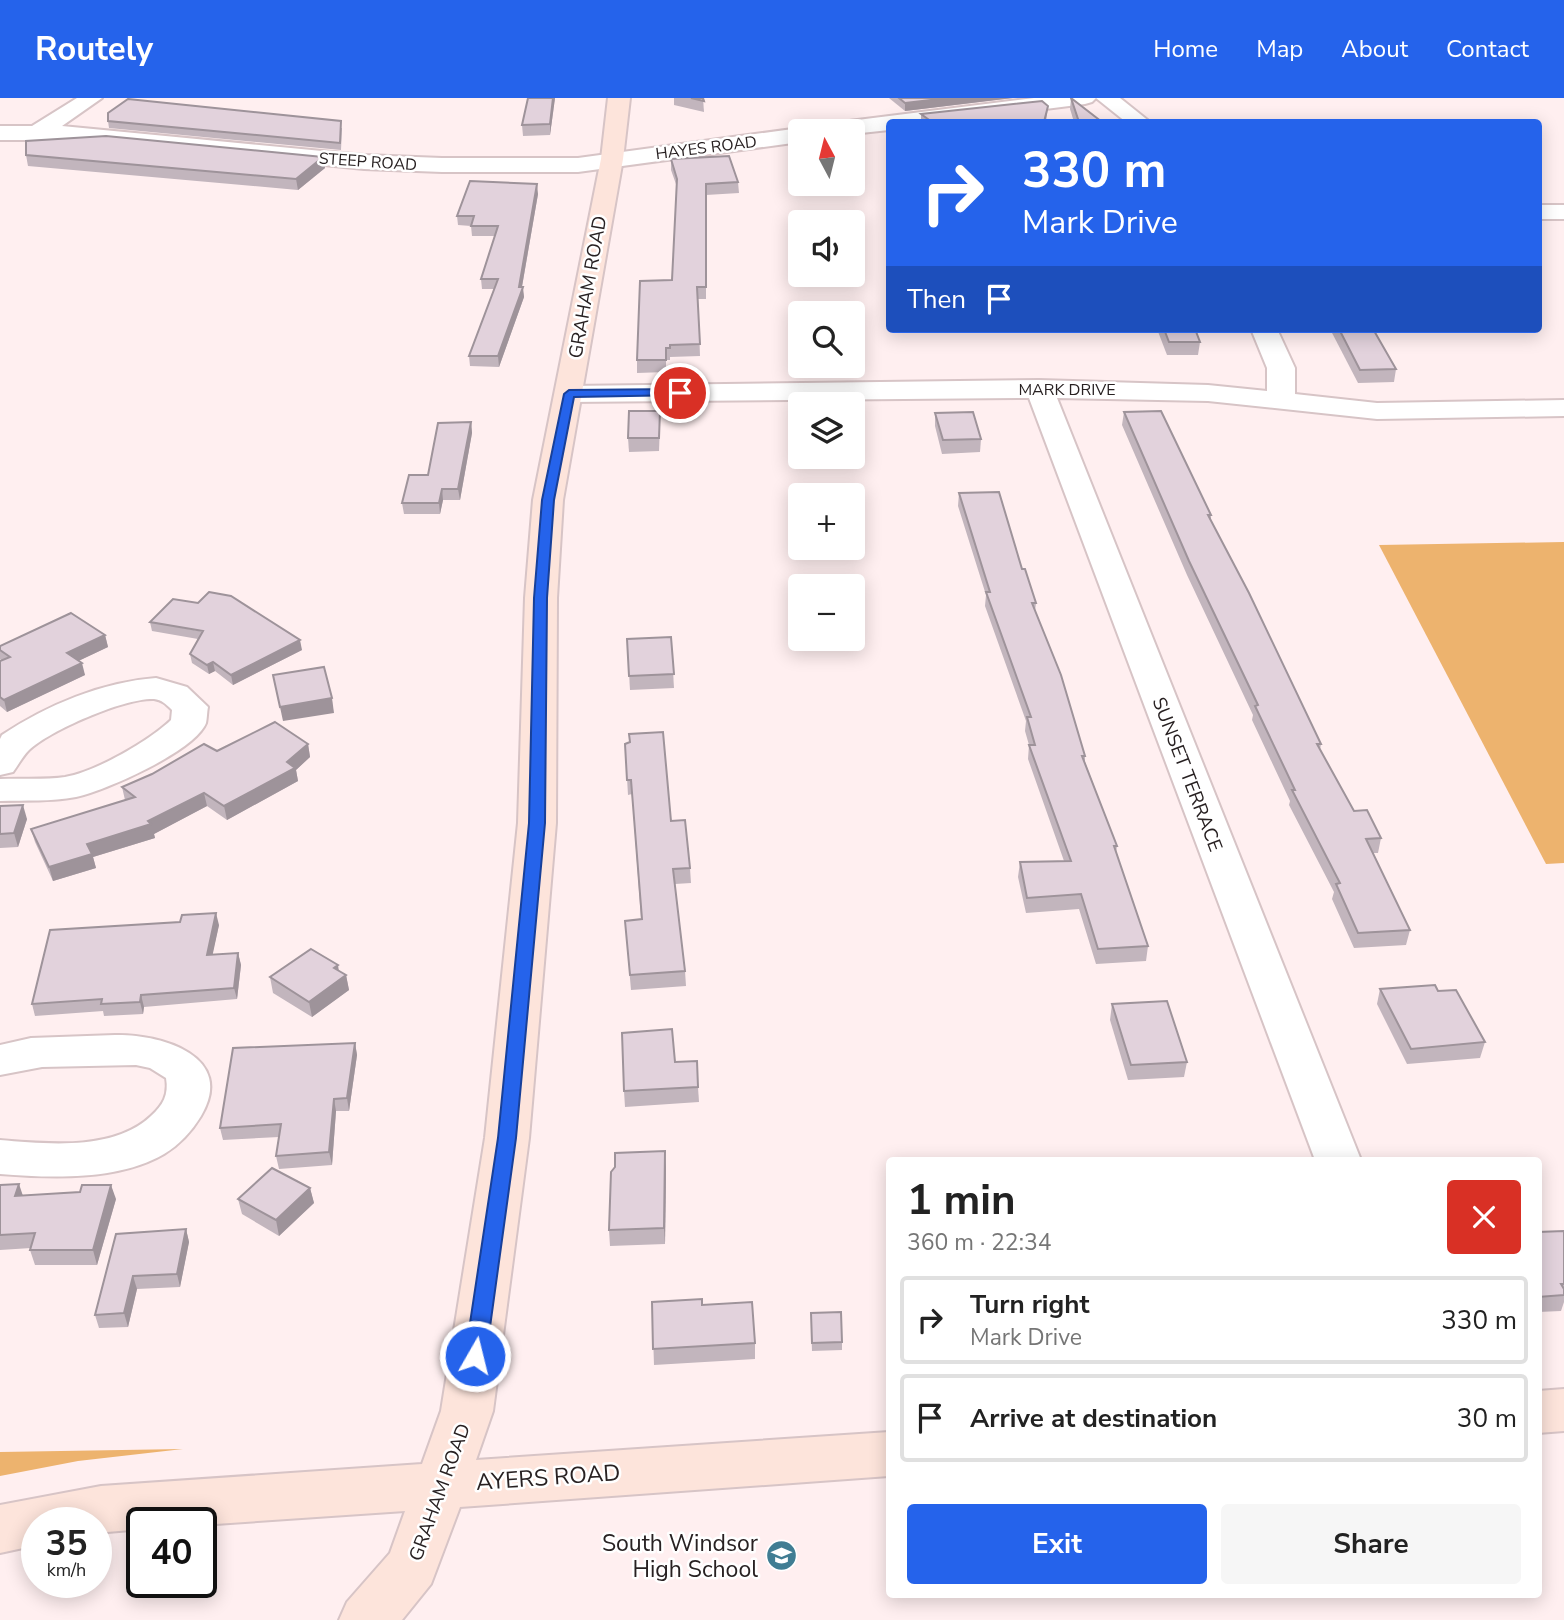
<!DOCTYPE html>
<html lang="en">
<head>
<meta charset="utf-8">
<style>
	body { margin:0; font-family:"Nunito Sans",sans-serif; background:#f6f6f6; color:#222; height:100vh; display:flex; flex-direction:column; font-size:26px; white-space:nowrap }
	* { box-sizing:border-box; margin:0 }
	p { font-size:23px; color:#767676 }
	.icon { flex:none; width:38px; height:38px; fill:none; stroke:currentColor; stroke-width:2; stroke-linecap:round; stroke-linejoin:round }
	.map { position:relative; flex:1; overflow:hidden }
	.sheet { position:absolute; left:886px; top:1059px; width:656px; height:441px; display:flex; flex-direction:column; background:#fff; border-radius:7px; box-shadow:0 4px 18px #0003 }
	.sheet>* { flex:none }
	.guide { position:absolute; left:886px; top:21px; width:656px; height:214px; border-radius:7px; box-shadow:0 4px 18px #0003; background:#2563eb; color:#fff; overflow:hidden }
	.needle { width:46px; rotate:353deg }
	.buttons { position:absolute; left:788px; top:21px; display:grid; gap:14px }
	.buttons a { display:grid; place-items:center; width:77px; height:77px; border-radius:7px; background:#fff; box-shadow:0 4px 18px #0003; font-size:35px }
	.speed { position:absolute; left:21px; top:1409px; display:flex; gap:14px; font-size:35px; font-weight:700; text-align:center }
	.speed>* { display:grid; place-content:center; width:91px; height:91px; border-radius:50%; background:#fff; box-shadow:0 4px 18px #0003; line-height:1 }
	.speed small { font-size:18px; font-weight:400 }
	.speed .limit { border:4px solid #111; border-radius:10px; background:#fff; color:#111 }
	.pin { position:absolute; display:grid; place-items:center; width:60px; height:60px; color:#fff; margin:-30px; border:4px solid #fff; border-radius:50%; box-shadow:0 2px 7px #0007 }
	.me { position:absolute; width:77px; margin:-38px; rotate:8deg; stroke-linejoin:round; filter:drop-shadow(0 0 5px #0008) }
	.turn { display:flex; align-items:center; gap:24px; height:147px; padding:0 21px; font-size:32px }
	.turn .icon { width:91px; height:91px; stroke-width:2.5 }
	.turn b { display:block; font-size:49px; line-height:60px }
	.then { display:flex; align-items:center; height:66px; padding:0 21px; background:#0003; gap:14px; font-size:26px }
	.round { display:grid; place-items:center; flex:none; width:74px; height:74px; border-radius:7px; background:#f6f6f6 }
	.headline { display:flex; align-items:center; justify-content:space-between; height:119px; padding:0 21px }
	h1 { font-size:42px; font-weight:700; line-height:52px }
	.button { display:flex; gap:14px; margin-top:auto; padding:14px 21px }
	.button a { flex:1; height:80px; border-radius:7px; background:#2563eb; color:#fff; font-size:28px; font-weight:700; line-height:80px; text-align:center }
	.button a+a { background:#f6f6f6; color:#222 }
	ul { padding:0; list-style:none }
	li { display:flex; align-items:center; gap:21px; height:88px; margin:0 14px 10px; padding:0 7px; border:4px solid #e0e0e0; border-radius:7px }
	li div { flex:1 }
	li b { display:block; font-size:26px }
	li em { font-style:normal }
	header { display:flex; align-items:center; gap:42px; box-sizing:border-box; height:98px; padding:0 35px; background:#2563eb; color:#fff }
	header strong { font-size:33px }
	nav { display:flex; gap:38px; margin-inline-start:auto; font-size:24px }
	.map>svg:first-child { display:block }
	.green { fill:#edb36e }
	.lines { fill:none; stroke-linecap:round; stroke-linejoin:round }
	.street-casing { stroke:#d7c4c6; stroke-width:4 }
	.secondary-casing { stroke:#d7c4c6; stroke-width:4 }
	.street { fill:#fff; fill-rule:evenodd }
	.secondary { fill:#fde4db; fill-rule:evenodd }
	.wall { fill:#c2b5bd }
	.shaded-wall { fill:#9e939a }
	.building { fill:#e2d2dc; stroke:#9e939a; stroke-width:2 }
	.route { fill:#2563eb; stroke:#184099; stroke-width:2 }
	.labels { text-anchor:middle; stroke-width:5; stroke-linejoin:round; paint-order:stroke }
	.far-street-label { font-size:16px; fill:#282122; stroke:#fff }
	.street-label { font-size:19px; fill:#282122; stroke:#fff }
	.near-street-label { font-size:23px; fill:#282122; stroke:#fff }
	.near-poi-label { font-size:23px; fill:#282122; stroke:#fff; text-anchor:end }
</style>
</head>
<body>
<header>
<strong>Routely</strong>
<nav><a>Home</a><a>Map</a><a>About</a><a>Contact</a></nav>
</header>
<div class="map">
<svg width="1564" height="1522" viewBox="0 0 1564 1522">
	<rect width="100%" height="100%" fill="#ffeff0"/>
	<g class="green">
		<path d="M 1564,444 L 1564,765 L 1546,766 L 1379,447 Z"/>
		<path d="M 183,1351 L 78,1363 L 0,1378 L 0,1354 Z"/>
	</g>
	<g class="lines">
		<defs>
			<g id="street">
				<path d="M 77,0 L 102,0 L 62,28 L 364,57 L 442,60 L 578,60 L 800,30 L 808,33 L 800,33 L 800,44 L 578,74 L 442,74 L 364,71 L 74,42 L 0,42 L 0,28 L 32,28 Z"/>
				<path d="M 1034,0 L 1120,0 L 1150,24 L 1126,24 L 1096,0 L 1092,4 L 1085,6 L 941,24 L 889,24 L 889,32 L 852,36 L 852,33 L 814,33 L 817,28 L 825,26 Z"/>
				<rect x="1538" y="107" width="26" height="14"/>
				<path d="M 1251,231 L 1277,231 L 1295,270 L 1295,296 L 1377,305 L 1564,302 L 1564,318 L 1377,321 L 1208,303 L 1057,300 L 1361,1062 L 1315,1062 L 1029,300 L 569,304 L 559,302 L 555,296 L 559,290 L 569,288 L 1039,282 L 1208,287 L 1267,293 L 1267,270 Z"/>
				<path d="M 156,580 L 187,589 L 208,609 C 207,614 207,621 206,625 C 195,653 105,693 76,699 C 51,704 25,702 0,703 L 0,681 C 22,680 44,682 65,679 C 95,674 149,643 171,622 L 172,612 C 166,606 162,602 154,601 C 124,600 51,632 29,652 C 23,658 18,667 13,674 L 0,677 L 0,641 L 2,637 C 47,607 102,584 156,580 Z"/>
				<path d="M 115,937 C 161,936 237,958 201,1018 C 192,1033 179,1047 164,1056 C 118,1083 51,1080 0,1076 L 0,1042 C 48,1046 114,1053 151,1018 C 163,1007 169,997 166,980 L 150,970 L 136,967 L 42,969 L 0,977 L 0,947 L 31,940 Z"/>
			</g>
			<g id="secondary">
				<path d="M 608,0 L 630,0 L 623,61 L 563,402 L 557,500 L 556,725 L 529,1040 L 493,1313 L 476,1362 L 889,1334 L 889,1378 L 460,1409 L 431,1486 L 402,1522 L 339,1522 L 347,1504 L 390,1455 L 405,1413 L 201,1427 L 201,1424 L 142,1424 L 142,1431 L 96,1435 L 96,1424 L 37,1424 L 37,1447 L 0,1455 L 0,1407 L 101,1388 L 422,1366 L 441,1313 L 485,1040 L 518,725 L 525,500 L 533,402 L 601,61 Z"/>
				<path d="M 1564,1291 L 1564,1333 L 1538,1335 L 1538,1293 Z"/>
			</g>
		</defs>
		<use href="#street" class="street-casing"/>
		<use href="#secondary" class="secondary-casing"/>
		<use href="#street" class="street"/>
		<use href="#secondary" class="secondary"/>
	</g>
	<g class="wall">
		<path d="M 528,0 L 555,0 L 550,37 L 523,38 L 522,27 Z"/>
		<path d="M 674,0 L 703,0 L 704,14 L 674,7 Z"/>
		<path d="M 889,0 L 1013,0 L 905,13 Z"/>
		<path d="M 1071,0 L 1102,24 L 1074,24 L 1070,11 Z"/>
		<path d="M 1048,8 L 1046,24 L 921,24 L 921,16 Z"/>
		<path d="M 108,23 L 342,30 L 341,52 L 109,30 Z"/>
		<path d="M 26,57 L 323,59 L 325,70 L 298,92 L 28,68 Z"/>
		<path d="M 671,61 L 738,84 L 739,95 L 706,97 L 706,201 L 698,201 L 700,258 L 670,259 L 670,262 L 666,262 L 666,274 L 637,275 L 637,262 L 672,182 L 677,89 L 671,72 Z"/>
		<path d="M 538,96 L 522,189 L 524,199 L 499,269 L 470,268 L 469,258 L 495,191 L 482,191 L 481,181 L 495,138 L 472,138 L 471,128 L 458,127 L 457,118 Z"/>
		<path d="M 1157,231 L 1195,231 L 1200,244 L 1198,257 L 1167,257 Z"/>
		<path d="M 1330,231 L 1373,231 L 1396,271 L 1394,284 L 1358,285 Z"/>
		<path d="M 1124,314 L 1211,417 L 1211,423 L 1321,646 L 1320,652 L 1354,713 L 1381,740 L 1378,755 L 1373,755 L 1410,832 L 1406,847 L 1354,850 L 1332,801 L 1334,794 L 1289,707 L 1290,703 L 1252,622 L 1253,617 L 1187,477 L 1122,327 Z"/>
		<path d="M 935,315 L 981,341 L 980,354 L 942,356 L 935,328 Z"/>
		<path d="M 471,324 L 472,335 L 460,402 L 443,402 L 440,416 L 404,416 L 402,405 L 428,377 Z"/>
		<path d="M 660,326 L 659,353 L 629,354 L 628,340 Z"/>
		<path d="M 959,395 L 1022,471 L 1036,505 L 1035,513 L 1085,658 L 1085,664 L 1117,748 L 1116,755 L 1148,848 L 1146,863 L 1096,866 L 1079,811 L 1026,815 L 1018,779 L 1020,764 L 1064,763 L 1028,661 L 1029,647 L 1025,633 L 1026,623 L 985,508 L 986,497 L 958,408 Z"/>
		<path d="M 150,524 L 302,552 L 233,587 L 215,573 L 209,576 L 192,565 L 190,556 L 198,541 L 152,533 Z"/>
		<path d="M 105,537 L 108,549 L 78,563 L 85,577 L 7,614 L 0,608 L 0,563 L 1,562 L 0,561 L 0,548 Z"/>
		<path d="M 671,539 L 674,590 L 630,592 L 627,541 Z"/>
		<path d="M 308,646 L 310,659 L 296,672 L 298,683 L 227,722 L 207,708 L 154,736 L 155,740 L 93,759 L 96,770 L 53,783 L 35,744 L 31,731 L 125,702 L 122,689 L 217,653 Z"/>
		<path d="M 625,646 L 671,723 L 690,770 L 691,785 L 675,786 L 685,873 L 686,888 L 631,892 L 625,823 L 641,821 L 632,696 L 628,697 Z"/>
		<path d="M 0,708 L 27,721 L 18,749 L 0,750 Z"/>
		<path d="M 219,827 L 212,857 L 238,855 L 241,867 L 237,901 L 144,909 L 143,916 L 104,918 L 103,913 L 35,918 L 32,906 Z"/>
		<path d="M 339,873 L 346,877 L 349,892 L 312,919 L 273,895 L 270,879 Z"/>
		<path d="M 1380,891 L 1438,893 L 1485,944 L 1480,960 L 1407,966 L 1377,906 Z"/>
		<path d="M 1112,906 L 1187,964 L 1184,979 L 1128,982 L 1110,922 Z"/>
		<path d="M 355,945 L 357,957 L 349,1013 L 336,1013 L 332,1067 L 279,1071 L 276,1058 L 279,1039 L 223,1042 L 220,1030 Z"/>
		<path d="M 675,964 L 698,989 L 699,1004 L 625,1009 L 624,993 Z"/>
		<path d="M 666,1069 L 665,1146 L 610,1148 L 609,1132 Z"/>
		<path d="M 0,1087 L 23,1097 L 116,1101 L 97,1167 L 35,1167 L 30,1152 L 31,1150 L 0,1152 Z"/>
		<path d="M 310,1090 L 314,1105 L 279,1138 L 242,1116 L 238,1101 Z"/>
		<path d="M 186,1131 L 189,1144 L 180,1189 L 137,1191 L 128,1229 L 99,1230 L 95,1217 L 116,1136 Z"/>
		<path d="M 1564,1133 L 1564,1204 L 1561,1213 L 1538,1214 L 1538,1134 Z"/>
		<path d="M 652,1204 L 702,1207 L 755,1245 L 755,1261 L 654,1267 Z"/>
		<path d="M 811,1223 L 842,1244 L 842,1252 L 812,1253 Z"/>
	</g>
	<g class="shaded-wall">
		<path d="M 553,0 L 555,0 L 550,37 L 550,26 Z"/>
		<path d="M 948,0 L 1013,0 L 905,13 L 905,5 Z"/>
		<path d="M 323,59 L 325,70 L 298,92 L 296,81 Z"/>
		<path d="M 537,86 L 538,96 L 521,194 L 523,189 L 524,199 L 499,269 L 498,258 L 519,189 Z"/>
		<path d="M 471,324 L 472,335 L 460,402 L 458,391 Z"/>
		<path d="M 442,391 L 443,402 L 440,416 L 439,405 Z"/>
		<path d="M 105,537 L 108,549 L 70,567 L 67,555 Z"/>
		<path d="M 300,542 L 302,552 L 233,587 L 231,577 Z"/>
		<path d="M 213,564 L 215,573 L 209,576 L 207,567 Z"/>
		<path d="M 82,565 L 85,577 L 7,614 L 4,602 Z"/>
		<path d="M 332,600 L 334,615 L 283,623 L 280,609 Z"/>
		<path d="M 308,646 L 310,659 L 296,672 L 298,683 L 227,722 L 224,708 L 287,664 Z"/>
		<path d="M 204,695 L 207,708 L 154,736 L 155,740 L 93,759 L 96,770 L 53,783 L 49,769 L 87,746 L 148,723 Z"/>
		<path d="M 23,707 L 27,721 L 18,749 L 14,735 Z"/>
		<path d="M 216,815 L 219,827 L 210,869 L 207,857 Z"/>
		<path d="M 238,855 L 241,867 L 237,901 L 234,890 Z"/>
		<path d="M 338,867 L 340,881 L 346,877 L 349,892 L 312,919 L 309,904 L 334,870 Z"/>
		<path d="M 141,897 L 144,909 L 143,916 L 140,904 Z"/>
		<path d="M 355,945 L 357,957 L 349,1013 L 347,1000 Z"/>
		<path d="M 334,1001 L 336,1013 L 332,1067 L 329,1054 Z"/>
		<path d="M 665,1053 L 666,1069 L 665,1146 L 664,1130 Z"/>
		<path d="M 19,1086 L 24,1101 L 15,1098 Z"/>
		<path d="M 111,1087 L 116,1101 L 97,1167 L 93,1152 Z"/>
		<path d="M 310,1090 L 314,1105 L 279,1138 L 276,1122 Z"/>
		<path d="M 186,1131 L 189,1144 L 180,1189 L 177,1176 Z"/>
		<path d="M 133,1178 L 137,1191 L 128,1229 L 124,1215 Z"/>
	</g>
	<g class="building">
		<path d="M 528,0 L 553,0 L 550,26 L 522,27 Z"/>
		<path d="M 691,0 L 703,0 L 704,3 Z"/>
		<path d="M 899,0 L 948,0 L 905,5 Z"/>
		<path d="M 1071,0 L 1102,24 L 1079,24 Z"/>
		<path d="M 128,1 L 341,23 L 340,45 L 108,23 L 108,15 Z"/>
		<path d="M 1042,3 L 1048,8 L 1044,24 L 932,24 L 921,16 Z"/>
		<path d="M 106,38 L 323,59 L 296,81 L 26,57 L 26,43 Z"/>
		<path d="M 729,58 L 738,84 L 706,86 L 706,189 L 697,189 L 700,246 L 670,247 L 670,250 L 666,250 L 666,262 L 637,262 L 640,183 L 672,182 L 677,81 L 671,61 Z"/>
		<path d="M 470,83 L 537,86 L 519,189 L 523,189 L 498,258 L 469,258 L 498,181 L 481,181 L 498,128 L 471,128 L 474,118 L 457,118 Z"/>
		<path d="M 1164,231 L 1195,231 L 1200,244 L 1169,244 Z"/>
		<path d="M 1339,231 L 1373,231 L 1396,271 L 1360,272 Z"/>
		<path d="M 629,313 L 660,313 L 659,340 L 628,340 Z"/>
		<path d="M 1161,313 L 1211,417 L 1208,417 L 1249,495 L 1321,646 L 1317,646 L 1354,713 L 1367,712 L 1381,740 L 1366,741 L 1410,832 L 1358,835 L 1336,786 L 1340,785 L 1292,692 L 1295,692 L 1255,608 L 1258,607 L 1189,463 L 1124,314 Z"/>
		<path d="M 973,314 L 981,341 L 943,342 L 935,315 Z"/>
		<path d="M 471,324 L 458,391 L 442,391 L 439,405 L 402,405 L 409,377 L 428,377 L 438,325 Z"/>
		<path d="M 999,394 L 1022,471 L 1025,471 L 1036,505 L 1032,505 L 1061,577 L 1085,658 L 1082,658 L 1117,748 L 1114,748 L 1148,848 L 1098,851 L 1081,796 L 1027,800 L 1020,764 L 1071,763 L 1029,647 L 1035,647 L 1027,619 L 1031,619 L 986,494 L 990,494 L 959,395 Z"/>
		<path d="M 209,494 L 231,498 L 300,542 L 231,577 L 213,564 L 207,567 L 190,556 L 203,533 L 150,524 L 173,501 L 198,505 Z"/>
		<path d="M 71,515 L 105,537 L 67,555 L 82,565 L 4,602 L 0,599 L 0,563 L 10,559 L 0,552 L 0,548 Z"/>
		<path d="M 671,539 L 674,576 L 629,578 L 627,541 Z"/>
		<path d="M 324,569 L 332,600 L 280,609 L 273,577 Z"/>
		<path d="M 275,624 L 308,646 L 287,664 L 295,670 L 224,708 L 204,695 L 148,723 L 151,726 L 87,746 L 92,756 L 49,769 L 31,731 L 135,699 L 122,689 L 152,676 L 204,646 L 217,653 Z"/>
		<path d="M 663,634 L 671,723 L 685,722 L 690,770 L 673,771 L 685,873 L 630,877 L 625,823 L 642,821 L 631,682 L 627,682 L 625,646 L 630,644 L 629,636 Z"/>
		<path d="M 23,707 L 14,735 L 0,736 L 0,708 Z"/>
		<path d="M 216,815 L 207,857 L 238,855 L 234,890 L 141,897 L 140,904 L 101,906 L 102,901 L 32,906 L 50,832 L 180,824 L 182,817 Z"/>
		<path d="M 311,851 L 338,867 L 334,870 L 346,877 L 309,904 L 270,879 Z"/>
		<path d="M 1435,887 L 1438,893 L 1456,892 L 1485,944 L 1411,951 L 1380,891 Z"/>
		<path d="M 1167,903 L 1187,964 L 1131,967 L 1112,906 Z"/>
		<path d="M 672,931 L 675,964 L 697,963 L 698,989 L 624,993 L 622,935 Z"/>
		<path d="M 355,945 L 347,1000 L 334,1001 L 329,1054 L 276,1058 L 281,1026 L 220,1030 L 233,950 Z"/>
		<path d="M 665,1053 L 664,1130 L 609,1132 L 611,1074 L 615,1069 L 615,1055 Z"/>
		<path d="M 272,1070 L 310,1090 L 276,1122 L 238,1101 Z"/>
		<path d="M 19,1086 L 15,1098 L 80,1094 L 82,1087 L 111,1087 L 93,1152 L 30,1152 L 35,1135 L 0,1137 L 0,1087 Z"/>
		<path d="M 186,1131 L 177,1176 L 133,1178 L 124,1215 L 95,1217 L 116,1136 Z"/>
		<path d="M 1564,1133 L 1564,1186 L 1561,1186 L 1564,1191 L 1564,1197 L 1538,1199 L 1538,1134 Z"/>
		<path d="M 702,1201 L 702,1207 L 752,1204 L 755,1245 L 653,1251 L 652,1204 Z"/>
		<path d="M 841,1214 L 842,1244 L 812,1245 L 811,1215 Z"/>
	</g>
	<path class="route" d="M 680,291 L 684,292 L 684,297 L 574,299 L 554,402 L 547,500 L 545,725 L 516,1040 L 486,1258 L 483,1264 L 475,1267 L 468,1264 L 465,1258 L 498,1040 L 529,725 L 534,500 L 542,402 L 564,296 L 569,292 Z"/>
	<defs>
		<symbol id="school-disc" viewBox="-11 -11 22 22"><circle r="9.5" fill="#407d93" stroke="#fff"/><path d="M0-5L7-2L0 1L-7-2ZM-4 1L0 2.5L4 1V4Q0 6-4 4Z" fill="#fff"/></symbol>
	</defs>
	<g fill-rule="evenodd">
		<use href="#school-disc" x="764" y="1440" width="35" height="35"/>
	</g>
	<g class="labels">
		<g class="far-street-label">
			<text transform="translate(706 49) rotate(-7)" y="6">HAYES ROAD</text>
			<text transform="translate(368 63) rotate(4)" y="6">STEEP ROAD</text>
			<text x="1067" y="297">MARK DRIVE</text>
		</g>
		<g class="street-label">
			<text transform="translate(587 189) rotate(-80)" y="7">GRAHAM ROAD</text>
			<text transform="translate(1188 676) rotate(69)" y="7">SUNSET TERRACE</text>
			<text transform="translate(439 1394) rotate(-70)" y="7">GRAHAM ROAD</text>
		</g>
		<g class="near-street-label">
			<text transform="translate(548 1379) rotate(-4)" y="8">AYERS ROAD</text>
		</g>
		<g class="near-poi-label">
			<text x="758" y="1453">South Windsor<tspan x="758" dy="26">High School</tspan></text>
		</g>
	</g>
</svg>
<div class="buttons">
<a><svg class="needle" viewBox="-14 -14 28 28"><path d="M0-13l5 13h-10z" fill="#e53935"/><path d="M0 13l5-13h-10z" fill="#767676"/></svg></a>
<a><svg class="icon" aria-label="sound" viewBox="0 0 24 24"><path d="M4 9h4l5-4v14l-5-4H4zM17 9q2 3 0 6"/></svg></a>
<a><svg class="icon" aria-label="search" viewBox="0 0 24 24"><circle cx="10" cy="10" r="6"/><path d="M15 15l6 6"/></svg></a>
<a><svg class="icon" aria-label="layers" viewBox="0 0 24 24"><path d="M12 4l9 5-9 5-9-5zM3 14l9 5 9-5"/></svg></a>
<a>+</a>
<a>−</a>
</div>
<div class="speed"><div>35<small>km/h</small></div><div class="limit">40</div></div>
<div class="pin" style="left:680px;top:295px;background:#d93025"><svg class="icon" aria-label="arrive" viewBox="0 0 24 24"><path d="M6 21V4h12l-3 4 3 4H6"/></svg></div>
<svg class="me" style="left:475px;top:1258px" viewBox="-20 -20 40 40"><circle r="17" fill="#2563eb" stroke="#fff" stroke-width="3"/><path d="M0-11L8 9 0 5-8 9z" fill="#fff"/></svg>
<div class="guide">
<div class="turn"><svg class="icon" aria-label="right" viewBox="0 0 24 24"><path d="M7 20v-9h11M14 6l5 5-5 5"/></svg><div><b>330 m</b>Mark Drive</div></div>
<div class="then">Then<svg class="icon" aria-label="arrive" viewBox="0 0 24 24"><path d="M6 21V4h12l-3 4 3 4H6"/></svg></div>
</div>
<section class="sheet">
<div class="headline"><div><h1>1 min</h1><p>360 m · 22:34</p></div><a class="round" style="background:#d93025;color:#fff"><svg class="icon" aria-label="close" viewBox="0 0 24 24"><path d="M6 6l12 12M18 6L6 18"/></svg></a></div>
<ul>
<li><svg class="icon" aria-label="right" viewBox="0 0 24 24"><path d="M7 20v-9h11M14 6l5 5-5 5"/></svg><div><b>Turn right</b><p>Mark Drive</p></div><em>330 m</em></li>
<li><svg class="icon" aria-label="arrive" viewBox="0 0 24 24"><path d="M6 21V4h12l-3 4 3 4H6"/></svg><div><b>Arrive at destination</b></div><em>30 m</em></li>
</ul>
<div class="button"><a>Exit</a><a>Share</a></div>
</section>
</div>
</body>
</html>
